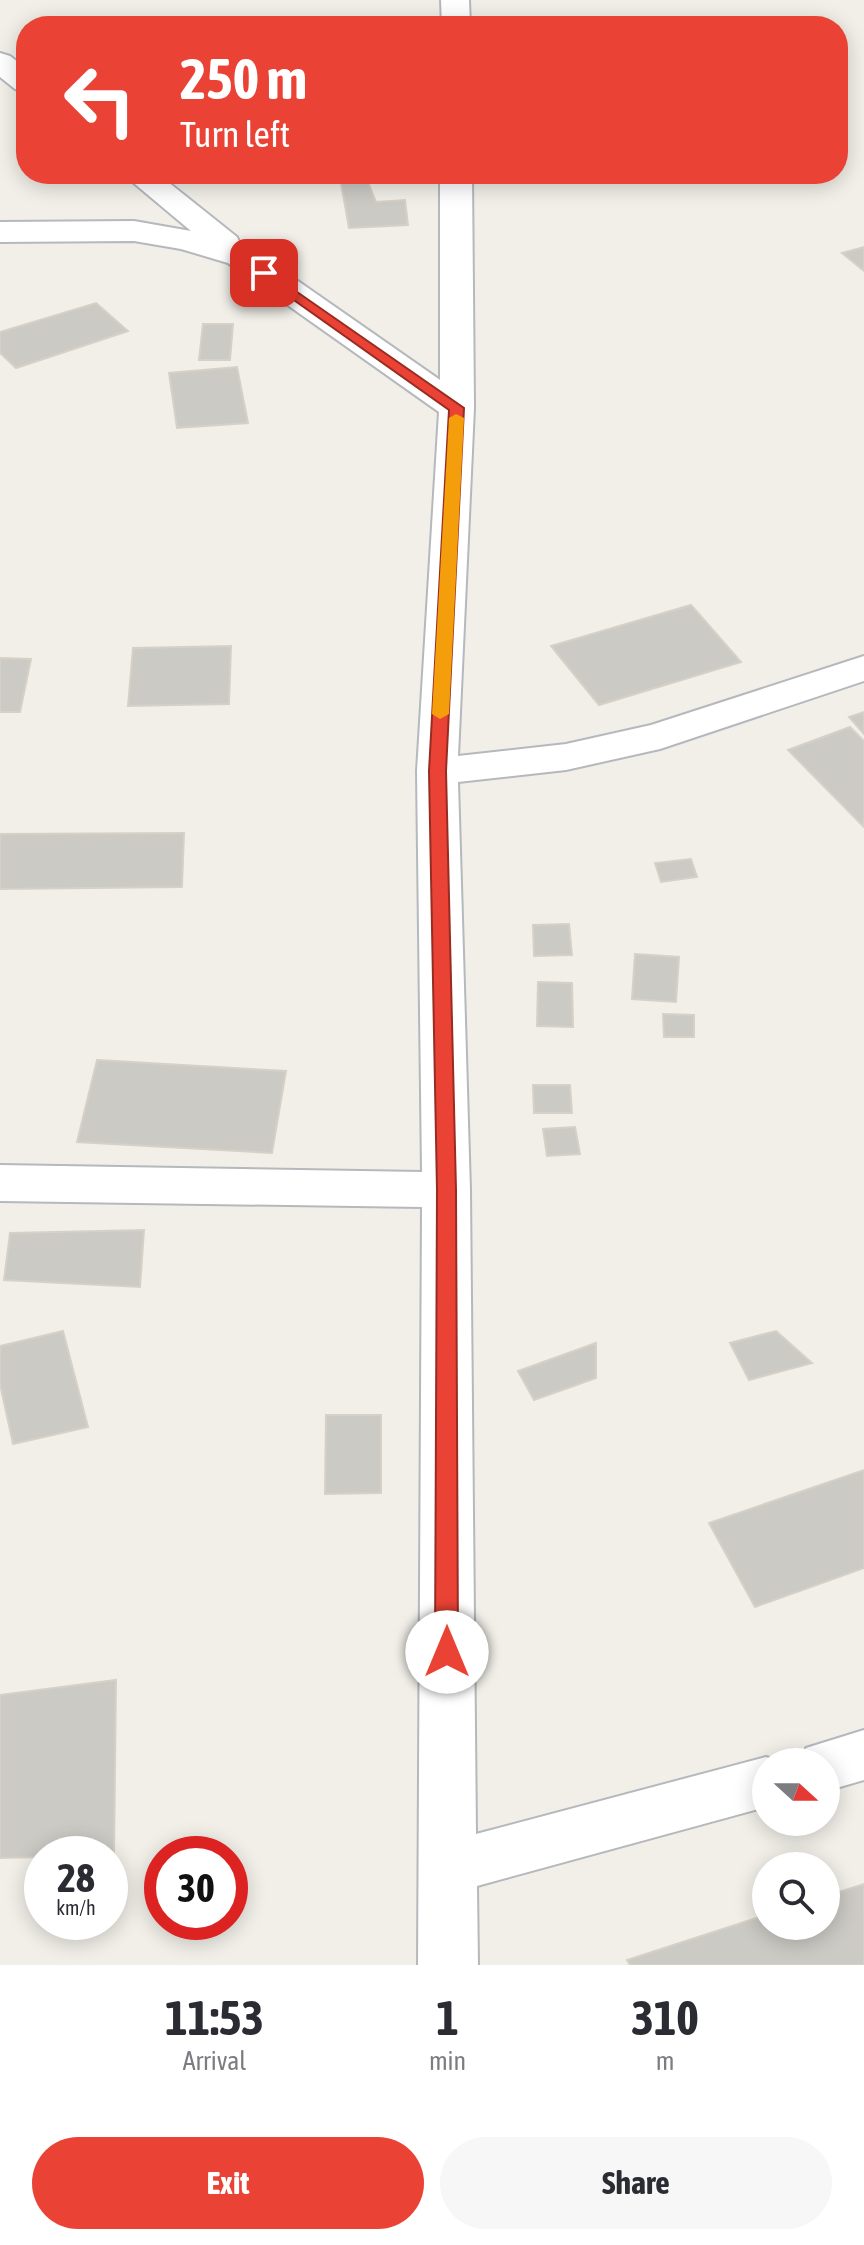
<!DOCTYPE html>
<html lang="en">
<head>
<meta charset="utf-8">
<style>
	body { margin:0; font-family:"Asap Condensed",sans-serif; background:#f7f7f7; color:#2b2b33; height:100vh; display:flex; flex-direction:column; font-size:30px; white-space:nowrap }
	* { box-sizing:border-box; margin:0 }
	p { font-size:26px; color:#7c7c81 }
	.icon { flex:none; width:44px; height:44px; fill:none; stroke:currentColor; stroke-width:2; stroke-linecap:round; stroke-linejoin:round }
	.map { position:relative; height:1965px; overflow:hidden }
	.sheet { display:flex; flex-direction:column; background:#fff; flex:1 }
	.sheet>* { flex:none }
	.hud { position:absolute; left:16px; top:16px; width:832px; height:168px; border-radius:32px; box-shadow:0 4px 20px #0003; background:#ea4335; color:#fff; overflow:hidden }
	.needle { width:52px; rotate:111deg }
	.buttons { position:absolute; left:752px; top:1748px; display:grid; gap:16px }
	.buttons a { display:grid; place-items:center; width:88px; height:88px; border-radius:50%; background:#fff; box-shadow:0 4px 20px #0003; font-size:40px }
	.speed { position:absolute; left:24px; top:1836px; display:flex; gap:16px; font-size:40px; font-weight:700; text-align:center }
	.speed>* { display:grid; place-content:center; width:104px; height:104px; border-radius:50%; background:#fff; box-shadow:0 4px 20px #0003; line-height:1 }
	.speed small { font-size:20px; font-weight:400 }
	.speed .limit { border:12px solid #d22; background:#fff; color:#111 }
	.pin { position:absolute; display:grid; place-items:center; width:68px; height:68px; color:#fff; margin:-34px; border-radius:16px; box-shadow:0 4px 12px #0006 }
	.me { position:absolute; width:88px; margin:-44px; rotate:0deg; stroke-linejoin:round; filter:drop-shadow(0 0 6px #0008) }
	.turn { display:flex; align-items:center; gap:28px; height:168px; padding:0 32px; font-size:36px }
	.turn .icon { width:104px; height:104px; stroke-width:2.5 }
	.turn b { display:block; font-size:56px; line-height:68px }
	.eta { display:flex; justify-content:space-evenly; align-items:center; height:136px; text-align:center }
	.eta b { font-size:48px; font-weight:700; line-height:56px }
	.primary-button { display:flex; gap:16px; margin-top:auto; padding:16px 32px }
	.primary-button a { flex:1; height:92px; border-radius:48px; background:#ea4335; color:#fff; font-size:32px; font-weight:700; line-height:92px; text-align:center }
	.primary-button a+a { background:#f7f7f7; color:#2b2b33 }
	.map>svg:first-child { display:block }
	.building { fill:#cccac5; stroke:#d6d1c6; stroke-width:2 }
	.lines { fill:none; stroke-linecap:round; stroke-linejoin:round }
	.minor-casing { stroke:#b5b8bc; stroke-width:4 }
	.minor { fill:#fff; fill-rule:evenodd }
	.route { fill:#ea4335; stroke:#982c22; stroke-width:2 }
	.slow { fill:#f59e0b }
</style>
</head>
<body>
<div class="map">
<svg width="864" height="1965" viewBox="0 0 864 1965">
	<rect width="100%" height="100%" fill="#f1efe8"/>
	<g class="building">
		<path d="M 368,182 L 376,202 L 405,200 L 408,225 L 349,228 L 341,183 Z"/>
		<path d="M 864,247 L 864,271 L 842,253 Z"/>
		<path d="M 96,303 L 128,331 L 16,368 L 0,353 L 0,332 Z"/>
		<path d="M 203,324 L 233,324 L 230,360 L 199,360 Z"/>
		<path d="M 237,367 L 248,423 L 177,428 L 169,373 Z"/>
		<path d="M 691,605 L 741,662 L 599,705 L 551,646 Z"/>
		<path d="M 231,646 L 229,704 L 128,706 L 133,648 Z"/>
		<path d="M 0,658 L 31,659 L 20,712 L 0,712 Z"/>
		<path d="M 864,712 L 864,734 L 849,717 Z"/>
		<path d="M 850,727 L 864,741 L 864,827 L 788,750 Z"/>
		<path d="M 184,833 L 182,887 L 0,889 L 0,834 Z"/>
		<path d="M 691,859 L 697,877 L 661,882 L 655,863 Z"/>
		<path d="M 569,924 L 572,955 L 534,956 L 533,925 Z"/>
		<path d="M 635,954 L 679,957 L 676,1002 L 632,999 Z"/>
		<path d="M 538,982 L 572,983 L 573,1027 L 537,1026 Z"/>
		<path d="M 663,1014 L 694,1015 L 694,1037 L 664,1037 Z"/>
		<path d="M 97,1060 L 286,1071 L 272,1153 L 77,1142 Z"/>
		<path d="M 533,1085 L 570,1085 L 572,1113 L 534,1113 Z"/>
		<path d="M 575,1127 L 580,1154 L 547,1156 L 543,1129 Z"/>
		<path d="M 144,1230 L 140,1287 L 4,1280 L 10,1233 Z"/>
		<path d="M 63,1331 L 88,1427 L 13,1444 L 0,1384 L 0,1346 Z"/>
		<path d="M 776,1331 L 812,1363 L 749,1380 L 730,1343 Z"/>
		<path d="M 596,1343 L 596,1378 L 534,1400 L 518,1371 Z"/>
		<path d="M 326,1415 L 381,1415 L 381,1493 L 325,1494 Z"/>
		<path d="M 864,1470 L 864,1568 L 755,1607 L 709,1523 Z"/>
		<path d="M 116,1680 L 114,1855 L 42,1854 L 42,1857 L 0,1858 L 0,1695 Z"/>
		<path d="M 864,1884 L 864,1965 L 630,1965 L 627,1960 L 766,1915 L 766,1926 L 826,1926 L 826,1896 Z"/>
	</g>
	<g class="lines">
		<defs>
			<g id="minor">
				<path d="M 441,0 L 469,0 L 470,26 L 442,26 Z"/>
				<path d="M 0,53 L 10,56 L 26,68 L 26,92 L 15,89 L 0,77 Z"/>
				<path d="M 123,174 L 158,174 L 237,237 L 241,246 L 252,249 L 440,380 L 440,174 L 472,174 L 474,408 L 458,756 L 566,744 L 651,725 L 864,656 L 864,681 L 660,749 L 566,770 L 458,782 L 470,1190 L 476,1834 L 766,1757 L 780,1762 L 766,1762 L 766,1807 L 477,1886 L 478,1965 L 418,1965 L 422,1207 L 0,1201 L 0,1165 L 422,1172 L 417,771 L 439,412 L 228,263 L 181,249 L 134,241 L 0,242 L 0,222 L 134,221 L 191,231 Z"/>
				<path d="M 864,1730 L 864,1780 L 826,1791 L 826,1762 L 800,1762 L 806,1748 Z"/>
			</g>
		</defs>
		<use href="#minor" class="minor-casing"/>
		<use href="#minor" class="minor"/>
	</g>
	<path class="route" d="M 264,269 L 464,408 L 446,771 L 456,1190 L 458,1652 L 455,1659 L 447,1662 L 439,1659 L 435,1652 L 437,1190 L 429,771 L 449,410 L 260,276 L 258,273 Z"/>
	<path class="slow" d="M 456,414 L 464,418 L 449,714 L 440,719 L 432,714 L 449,418 Z"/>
</svg>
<div class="buttons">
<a><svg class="needle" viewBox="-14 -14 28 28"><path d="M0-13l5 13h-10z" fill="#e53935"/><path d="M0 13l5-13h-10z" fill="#7c7c81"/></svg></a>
<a><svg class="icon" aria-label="search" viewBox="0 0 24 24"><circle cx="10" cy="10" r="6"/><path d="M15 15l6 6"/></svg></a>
</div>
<div class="speed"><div>28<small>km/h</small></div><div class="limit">30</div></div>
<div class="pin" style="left:264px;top:273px;background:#d93025"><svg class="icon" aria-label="arrive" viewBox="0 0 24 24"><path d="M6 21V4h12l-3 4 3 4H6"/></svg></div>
<svg class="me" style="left:447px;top:1652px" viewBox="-20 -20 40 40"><circle r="19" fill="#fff"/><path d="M0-13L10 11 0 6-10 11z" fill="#ea4335"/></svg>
<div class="hud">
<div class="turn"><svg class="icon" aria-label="left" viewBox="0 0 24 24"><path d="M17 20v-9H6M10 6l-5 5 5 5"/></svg><div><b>250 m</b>Turn left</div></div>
</div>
</div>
<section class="sheet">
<div class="eta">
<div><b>11:53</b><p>Arrival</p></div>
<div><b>1</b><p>min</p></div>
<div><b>310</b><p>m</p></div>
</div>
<div class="primary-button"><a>Exit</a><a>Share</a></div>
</section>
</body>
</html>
